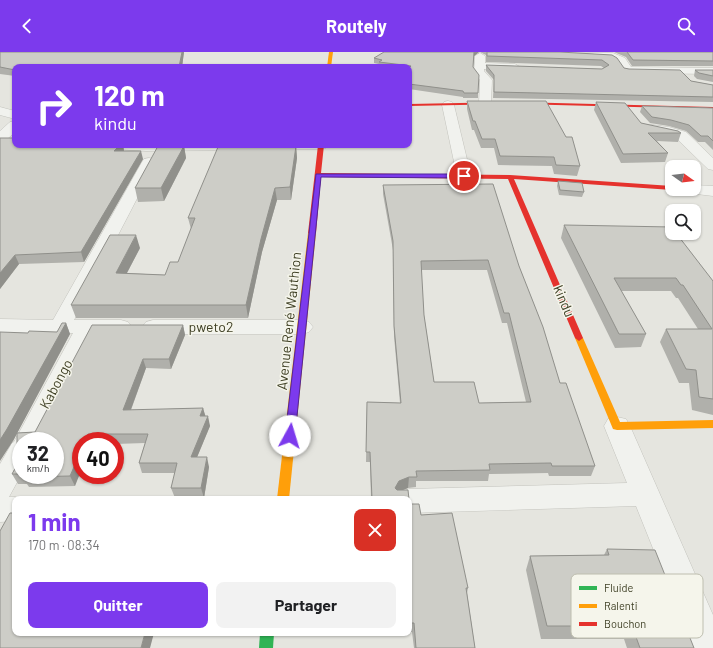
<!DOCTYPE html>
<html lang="fr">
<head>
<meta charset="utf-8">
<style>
	body { margin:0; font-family:Barlow,sans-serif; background:#f2f2f2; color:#202124; height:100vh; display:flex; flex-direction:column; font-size:15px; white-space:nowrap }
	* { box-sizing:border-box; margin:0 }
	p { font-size:13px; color:#757577 }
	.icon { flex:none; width:22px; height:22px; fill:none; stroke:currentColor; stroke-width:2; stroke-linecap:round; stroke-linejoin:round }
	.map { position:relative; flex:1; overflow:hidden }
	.panel { position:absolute; left:12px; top:444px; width:400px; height:140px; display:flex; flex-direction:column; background:#fff; border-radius:8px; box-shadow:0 1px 3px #0004 }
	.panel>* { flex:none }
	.top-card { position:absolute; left:12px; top:12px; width:400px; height:84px; border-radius:8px; box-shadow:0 1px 3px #0004; background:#7c3aed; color:#fff; overflow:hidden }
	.needle { width:26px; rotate:104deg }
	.fabs { position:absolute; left:665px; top:108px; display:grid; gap:8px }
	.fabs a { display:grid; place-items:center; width:36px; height:36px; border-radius:8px; background:#fff; box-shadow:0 1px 3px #0004; font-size:20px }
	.speed { position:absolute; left:12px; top:380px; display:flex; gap:8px; font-size:20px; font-weight:700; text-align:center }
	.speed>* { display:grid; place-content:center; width:52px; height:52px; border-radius:50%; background:#fff; box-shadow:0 1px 3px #0004; line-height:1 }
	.speed small { font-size:10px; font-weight:400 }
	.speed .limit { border:6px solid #d22; background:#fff; color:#111 }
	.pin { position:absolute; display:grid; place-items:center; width:34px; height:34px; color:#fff; margin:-17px; border:2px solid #fff; border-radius:50%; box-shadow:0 1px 4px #0007 }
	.me { position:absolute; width:44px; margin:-22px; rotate:6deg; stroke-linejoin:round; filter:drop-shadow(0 0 3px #0008) }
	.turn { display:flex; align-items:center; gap:14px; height:84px; padding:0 16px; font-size:18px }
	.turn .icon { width:52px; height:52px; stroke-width:2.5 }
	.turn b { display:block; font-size:28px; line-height:34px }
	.round { display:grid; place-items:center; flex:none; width:42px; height:42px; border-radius:8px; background:#f2f2f2 }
	.headline { display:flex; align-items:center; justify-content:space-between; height:68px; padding:0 16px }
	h1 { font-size:24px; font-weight:700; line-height:30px; color:#7c3aed }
	.action { display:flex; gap:8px; margin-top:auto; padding:8px 16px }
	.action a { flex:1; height:46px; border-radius:8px; background:#7c3aed; color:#fff; font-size:16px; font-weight:700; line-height:46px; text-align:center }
	.action a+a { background:#f2f2f2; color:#202124 }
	header { display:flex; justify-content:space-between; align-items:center; height:52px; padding:0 16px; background:#7c3aed; color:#fff; font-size:18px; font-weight:700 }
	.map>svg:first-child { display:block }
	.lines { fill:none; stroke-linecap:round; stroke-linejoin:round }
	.street-casing { stroke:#c3c3bd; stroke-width:1 }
	.street { fill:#f1f2ee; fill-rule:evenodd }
	.fast { fill:#30b455; fill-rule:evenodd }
	.slow { fill:#ff9f0a; fill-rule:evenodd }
	.jam { fill:#e5322d; fill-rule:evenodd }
	.wall { fill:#b0b0ab; fill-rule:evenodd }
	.shaded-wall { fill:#90908b }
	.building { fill:#cdcdc7; stroke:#90908b; fill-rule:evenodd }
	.route { fill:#7c3aed; stroke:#51269a }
	.labels { text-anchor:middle; stroke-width:3; stroke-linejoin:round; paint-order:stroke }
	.street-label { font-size:14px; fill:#3e3f24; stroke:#f5f5eb }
	.key { fill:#f5f5eb; stroke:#bebeaf; stroke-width:1 }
	.key-label { font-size:11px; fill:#3e3f24 }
</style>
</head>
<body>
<header><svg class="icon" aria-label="back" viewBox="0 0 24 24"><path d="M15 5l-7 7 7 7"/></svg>Routely<svg class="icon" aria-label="search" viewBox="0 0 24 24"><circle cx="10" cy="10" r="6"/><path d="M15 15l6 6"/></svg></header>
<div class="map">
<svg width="713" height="596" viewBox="0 0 713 596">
	<rect width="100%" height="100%" fill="#e5e5df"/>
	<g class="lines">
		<defs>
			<g id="street">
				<path d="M 546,0 L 613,1 L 625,6 L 631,15 L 713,16 L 713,22 L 628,21 L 624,20 L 617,10 L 611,7 L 551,3 Z"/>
				<path d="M 480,1 L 485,4 L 485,11 L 515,12 L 520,15 L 515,18 L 484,17 L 484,19 L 492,28 L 491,51 L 489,54 L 481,54 L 479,51 L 480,28 L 474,20 L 475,4 Z"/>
				<path d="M 448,49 L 452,50 L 454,53 L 471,124 L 469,127 L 464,128 L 459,127 L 457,124 L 442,53 L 444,50 Z"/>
				<path d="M 0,55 L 15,59 L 15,67 L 0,63 Z"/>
				<path d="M 15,69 L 15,80 L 5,89 L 0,90 L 0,79 L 10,70 Z"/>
				<path d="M 652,73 L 669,75 L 686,80 L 713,106 L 713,118 L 708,117 L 676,86 L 647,80 L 645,77 L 647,74 Z"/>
				<path d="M 107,93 L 328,93 L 326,96 L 321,97 L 146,99 L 114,97 L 109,96 Z"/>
				<path d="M 149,106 L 154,107 L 156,110 L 74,268 L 121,268 L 128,270 L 132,275 L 128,280 L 121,282 L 94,281 L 39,389 L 21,389 L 21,423 L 9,445 L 15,445 L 21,447 L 15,447 L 15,469 L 0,470 L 0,412 L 12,391 L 14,390 L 73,281 L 0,281 L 0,267 L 53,268 L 142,110 L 144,107 Z"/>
				<path d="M 694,133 L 713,134 L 713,144 L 680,140 L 677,137 L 694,137 Z"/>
				<path d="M 153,268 L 302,268 L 309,270 L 313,275 L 309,280 L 302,282 L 153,282 L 146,280 L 142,275 L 146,270 Z"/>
				<path d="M 617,365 L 626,367 L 630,374 L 713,563 L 713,596 L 693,596 L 636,454 L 409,461 L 409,447 L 396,447 L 399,441 L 409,437 L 627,431 L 604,374 L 608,367 Z"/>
			</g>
		</defs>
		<use href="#street" class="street-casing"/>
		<use href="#street" class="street"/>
		<path class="fast" d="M 260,581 L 274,581 L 273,596 L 259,596 Z"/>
		<g class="slow">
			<path d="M 329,0 L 333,0 L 331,15 L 327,15 Z"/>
			<path d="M 312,179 L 316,181 L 289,447 L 277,447 L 308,181 Z"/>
			<path d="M 579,283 L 583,286 L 620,370 L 713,368 L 713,376 L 617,378 L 613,377 L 575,286 Z"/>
		</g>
		<g class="jam">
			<path d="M 516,50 L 713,55 L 713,57 L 516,52 L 409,54 L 409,52 Z"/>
			<path d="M 318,93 L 324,93 L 321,121 L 510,123 L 672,134 L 672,137 L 674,137 L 672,138 L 514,127 L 583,286 L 579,289 L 575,286 L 508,127 L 321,125 L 316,181 L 312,183 L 308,181 Z"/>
		</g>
	</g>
	<g class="wall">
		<path d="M 0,0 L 184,0 L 182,15 L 15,15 L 15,24 L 0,22 Z"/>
		<path d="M 479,0 L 474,4 L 473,15 L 478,41 L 478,46 L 463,46 L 463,45 L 409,37 L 409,15 L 379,15 L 379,12 L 374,11 L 374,6 Z"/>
		<path d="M 480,0 L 560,0 L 612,3 L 624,16 L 629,17 L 713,33 L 713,50 L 493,46 L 494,28 L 486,19 L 486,13 L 602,17 L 604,16 L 601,14 L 486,10 L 486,3 Z"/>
		<path d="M 614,0 L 713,0 L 713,14 L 632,14 L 626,5 Z"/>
		<path d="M 695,18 L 713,18 L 713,30 L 697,27 L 694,24 Z"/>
		<path d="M 467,49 L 580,114 L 577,124 L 554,122 L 552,114 L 498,113 L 494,96 L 481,96 L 474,78 L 472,78 L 467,57 Z"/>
		<path d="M 596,50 L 641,71 L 681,81 L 678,90 L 657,89 L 668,101 L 665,110 L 621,111 L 594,58 Z"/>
		<path d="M 642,54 L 713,56 L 713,98 L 705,90 L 698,90 L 686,79 L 669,74 L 650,71 L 640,60 Z"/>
		<path d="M 15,93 L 123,93 L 124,99 L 143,107 L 84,210 L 19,212 L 0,237 Z"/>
		<path d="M 184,94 L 186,106 L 164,149 L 138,150 L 135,136 Z"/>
		<path d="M 296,94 L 297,106 L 291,148 L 277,148 L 262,200 L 248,266 L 76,266 L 71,253 L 140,196 L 127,221 L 165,223 L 178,210 L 191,177 L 188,166 Z"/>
		<path d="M 558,129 L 584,140 L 582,145 L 559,143 L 557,134 Z"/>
		<path d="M 383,133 L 519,214 L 560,331 L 595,414 L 591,424 L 549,424 L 548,421 L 489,422 L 488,429 L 416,429 L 416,435 L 408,436 L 402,438 L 409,447 L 371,447 L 370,410 L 366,410 L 367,350 L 400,351 L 394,284 L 393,198 L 383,142 ZM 421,218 L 487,218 L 502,271 L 507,271 L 526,350 L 479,351 L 434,330 L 424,263 Z"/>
		<path d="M 564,173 L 713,229 L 713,363 L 692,358 L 689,331 L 679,331 L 660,290 L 666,277 L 698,277 L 678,246 L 676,246 L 671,239 L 621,239 L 646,282 L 641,295 L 615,296 L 561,186 Z"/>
		<path d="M 66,271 L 70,282 L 17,381 L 35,380 L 183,273 L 185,283 L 171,317 L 146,316 L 131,358 L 203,356 L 205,364 L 210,374 L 197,405 L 209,415 L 204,446 L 175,446 L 171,436 L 175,421 L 142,421 L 139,411 L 145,391 L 115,392 L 115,389 L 81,389 L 75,434 L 29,435 L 27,432 L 18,432 L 12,422 L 17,413 L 17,381 L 13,389 L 28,281 L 57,280 ZM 21,389 L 55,423 L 21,423 Z"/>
		<path d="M 409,452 L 421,463 L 468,536 L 467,541 L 475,596 L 414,596 L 412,580 L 409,580 Z"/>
		<path d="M 607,497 L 694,596 L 627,596 L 624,587 L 541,587 L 526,518 L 530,504 L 604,503 Z"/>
	</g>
	<g class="shaded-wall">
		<path d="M 182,0 L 184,0 L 182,15 L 179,15 Z"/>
		<path d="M 474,0 L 479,0 L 474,4 Z"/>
		<path d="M 120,93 L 123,93 L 124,99 L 114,99 Z"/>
		<path d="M 184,94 L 186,106 L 164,149 L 161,136 Z"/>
		<path d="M 296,94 L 297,106 L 291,148 L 290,135 Z"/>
		<path d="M 141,99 L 143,107 L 84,210 L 81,200 Z"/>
		<path d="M 275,136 L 277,148 L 262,200 L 248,266 L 246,253 L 261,187 Z"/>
		<path d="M 136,183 L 140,196 L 120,234 L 116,221 Z"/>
		<path d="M 15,203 L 19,212 L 0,237 L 0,221 Z"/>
		<path d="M 66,271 L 70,282 L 13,389 L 0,409 L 0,388 Z"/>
		<path d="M 183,273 L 185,283 L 171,317 L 169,307 Z"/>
		<path d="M 143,307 L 146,316 L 127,368 L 123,358 Z"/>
		<path d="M 203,356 L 206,366 L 200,364 Z"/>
		<path d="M 208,364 L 210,374 L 193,415 L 191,405 Z"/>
		<path d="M 88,382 L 91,389 L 85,389 Z"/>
		<path d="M 81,399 L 81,419 L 75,434 L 70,424 Z"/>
		<path d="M 207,405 L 209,415 L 204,446 L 201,436 Z"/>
		<path d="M 409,425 L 408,436 L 398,440 L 395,446 L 395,436 L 399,429 Z"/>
		<path d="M 145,581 L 154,581 L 150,596 L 141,596 Z"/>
	</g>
	<g class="building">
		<path d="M 0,0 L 182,0 L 179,15 L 15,15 L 15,18 L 0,15 Z"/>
		<path d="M 384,0 L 474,0 L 473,15 L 479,23 L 478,41 L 464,41 L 463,39 L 409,32 L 409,16 L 411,14 L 379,10 L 382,8 L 374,6 Z"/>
		<path d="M 487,0 L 560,0 L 612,3 L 617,6 L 624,16 L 629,17 L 680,18 L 691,29 L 713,33 L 713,45 L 494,40 L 494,23 L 486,13 L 602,17 L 609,13 L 602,8 L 487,4 Z"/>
		<path d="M 627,0 L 713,0 L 713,9 L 633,8 Z"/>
		<path d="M 695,18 L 713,18 L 713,24 L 699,21 Z"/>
		<path d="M 467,49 L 546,49 L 566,85 L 572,85 L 580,114 L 556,113 L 554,105 L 500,104 L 495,87 L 482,87 L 475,69 L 473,69 Z"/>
		<path d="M 596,50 L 625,51 L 641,71 L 678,79 L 681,81 L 648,81 L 668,101 L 623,102 Z"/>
		<path d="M 642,54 L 713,56 L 713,89 L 708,84 L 701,84 L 689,73 L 671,68 L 652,65 Z"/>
		<path d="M 0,86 L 15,86 L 15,93 L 120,93 L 114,99 L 141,99 L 81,200 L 15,203 L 0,221 Z"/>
		<path d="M 158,94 L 184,94 L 161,136 L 135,136 Z"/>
		<path d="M 296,94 L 290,135 L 275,136 L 261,187 L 246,253 L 71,253 L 110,183 L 136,183 L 116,221 L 165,223 L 170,210 L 178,210 L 195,166 L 188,166 L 218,95 Z"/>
		<path d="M 558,129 L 582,131 L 584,140 L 560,138 Z"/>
		<path d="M 493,132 L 519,214 L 543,275 L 560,331 L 566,331 L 595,414 L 552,414 L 551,411 L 489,412 L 490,418 L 416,419 L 417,425 L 409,425 L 399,429 L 395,436 L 397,438 L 408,438 L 409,447 L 372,447 L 370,400 L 366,400 L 367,350 L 401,351 L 394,274 L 393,189 L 383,133 ZM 488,208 L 504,261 L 509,261 L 531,350 L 479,351 L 474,330 L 434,330 L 424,263 L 421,209 Z"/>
		<path d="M 564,173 L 672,175 L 672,181 L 676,181 L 713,229 L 713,347 L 699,345 L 696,318 L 686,317 L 666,277 L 712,277 L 683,233 L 681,233 L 676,226 L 614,226 L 646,282 L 619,282 Z"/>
		<path d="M 62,271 L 66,271 L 7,377 L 0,388 L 0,280 L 28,281 L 29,279 L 57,280 Z"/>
		<path d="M 92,273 L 183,273 L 169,307 L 143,307 L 123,358 L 203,356 L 200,364 L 208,364 L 191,405 L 207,405 L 201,436 L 171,436 L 177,411 L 139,411 L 148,382 L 88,382 L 85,389 L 81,389 L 81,399 L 70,424 L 24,425 L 25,423 L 55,423 L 55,389 L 21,389 L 21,422 L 12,422 L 17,413 L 17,381 L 35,380 Z"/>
		<path d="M 409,452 L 419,452 L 421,463 L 452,461 L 468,536 L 466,536 L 475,596 L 416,596 L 414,571 L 409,571 Z"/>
		<path d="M 10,461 L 15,461 L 15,581 L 145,581 L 141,596 L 0,596 L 0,479 Z"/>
		<path d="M 607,497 L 655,498 L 694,596 L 640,596 L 632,574 L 547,574 L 530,504 L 609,503 Z"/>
	</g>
	<path class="route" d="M 316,122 L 464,122 L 467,124 L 464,126 L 321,125 L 295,384 L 294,387 L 286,387 L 285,384 Z"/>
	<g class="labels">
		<g class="street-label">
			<text transform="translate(564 249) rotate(67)" y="5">kindu</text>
			<text transform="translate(289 269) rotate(-84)" y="5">Avenue René Wauthion</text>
			<text x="211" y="280">pweto2</text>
			<text transform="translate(56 332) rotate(-62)" y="5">Kabongo</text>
		</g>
	</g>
	<rect x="571" y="522" width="132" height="64" rx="6" class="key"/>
	<rect x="579" y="534" width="18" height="4" fill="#30b455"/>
	<rect x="579" y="552" width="18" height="4" fill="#ff9f0a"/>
	<rect x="579" y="570" width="18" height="4" fill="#e5322d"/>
	<g class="key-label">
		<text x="604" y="540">Fluide</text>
		<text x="604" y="558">Ralenti</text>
		<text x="604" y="576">Bouchon</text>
	</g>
</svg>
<div class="fabs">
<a><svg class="needle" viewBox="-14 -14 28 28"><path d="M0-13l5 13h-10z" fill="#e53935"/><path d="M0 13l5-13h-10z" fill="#757577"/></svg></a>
<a><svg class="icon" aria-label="search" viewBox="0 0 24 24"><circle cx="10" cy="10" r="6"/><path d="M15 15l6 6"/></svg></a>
</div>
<div class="speed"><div>32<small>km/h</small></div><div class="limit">40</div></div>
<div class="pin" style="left:464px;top:124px;background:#d93025"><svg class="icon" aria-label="arrive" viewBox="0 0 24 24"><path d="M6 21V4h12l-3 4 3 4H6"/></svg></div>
<svg class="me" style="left:290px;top:384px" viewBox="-20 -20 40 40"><circle r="19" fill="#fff"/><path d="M0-13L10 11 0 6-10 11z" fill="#7c3aed"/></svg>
<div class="top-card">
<div class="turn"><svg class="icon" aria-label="right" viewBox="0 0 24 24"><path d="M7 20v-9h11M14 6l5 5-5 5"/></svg><div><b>120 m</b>kindu</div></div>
</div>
<section class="panel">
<div class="headline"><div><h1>1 min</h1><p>170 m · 08:34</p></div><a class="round" style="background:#d93025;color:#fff"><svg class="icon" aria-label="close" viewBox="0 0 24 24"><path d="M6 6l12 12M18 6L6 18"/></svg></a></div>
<div class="action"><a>Quitter</a><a>Partager</a></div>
</section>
</div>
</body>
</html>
